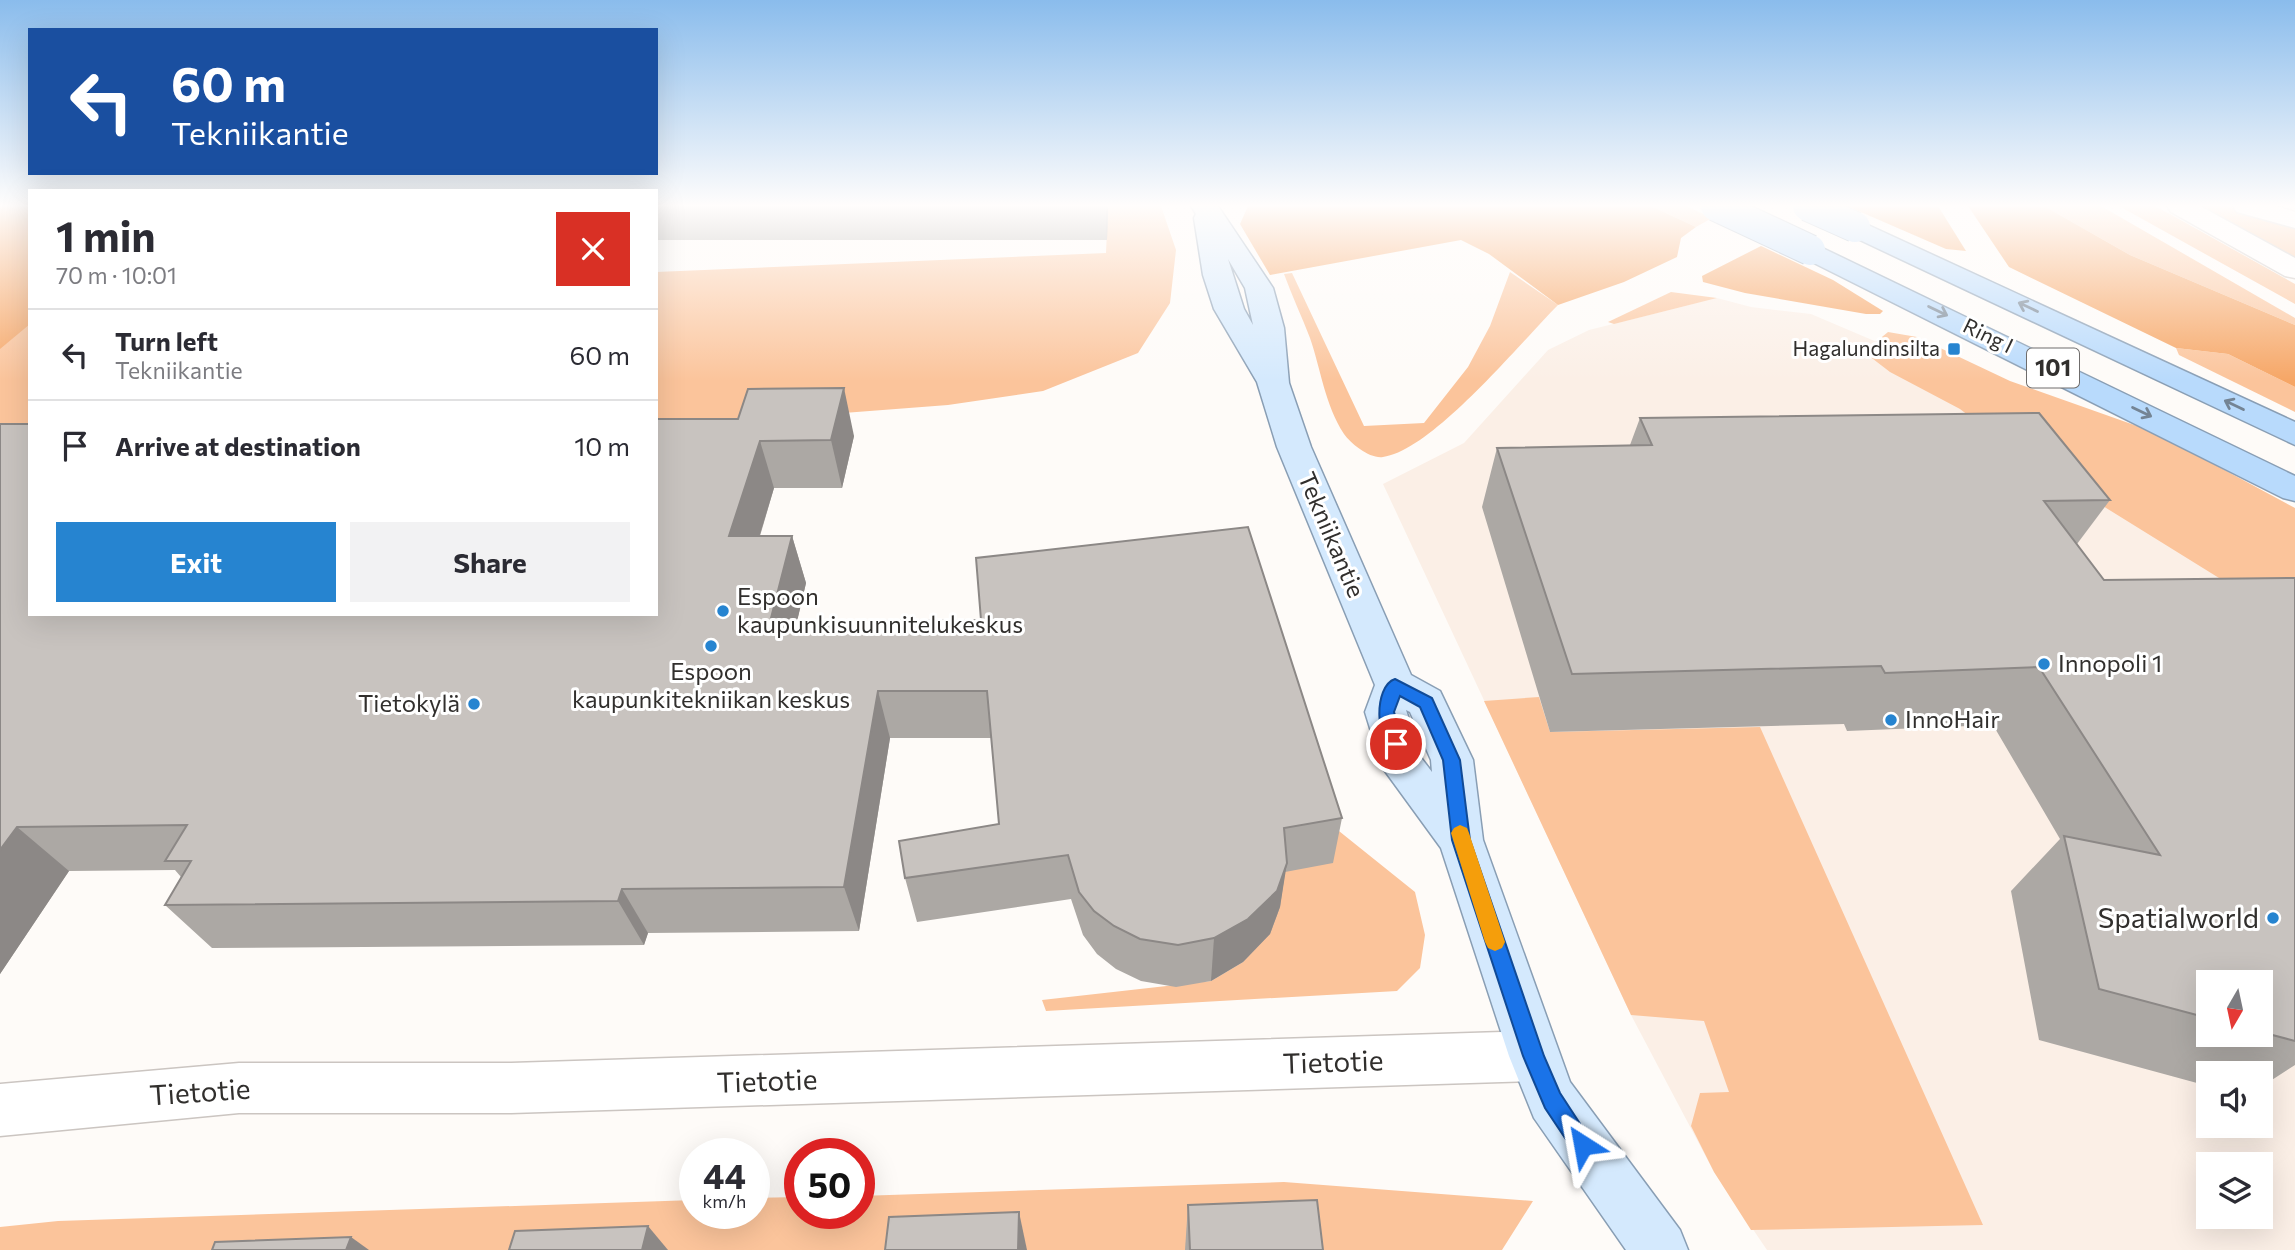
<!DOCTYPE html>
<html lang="en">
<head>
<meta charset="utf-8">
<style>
	body { margin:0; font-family:Commissioner,sans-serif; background:#f2f2f3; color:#2b2b33; height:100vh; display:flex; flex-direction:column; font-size:26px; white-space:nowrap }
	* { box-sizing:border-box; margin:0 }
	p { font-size:23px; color:#7c7c81 }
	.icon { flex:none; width:38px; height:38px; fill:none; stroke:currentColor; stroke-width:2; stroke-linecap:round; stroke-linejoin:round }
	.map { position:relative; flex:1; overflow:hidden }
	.drawer { position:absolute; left:28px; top:189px; width:630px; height:427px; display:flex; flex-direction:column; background:#fff; border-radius:0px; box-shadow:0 7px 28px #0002 }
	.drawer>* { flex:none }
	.top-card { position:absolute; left:28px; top:28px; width:630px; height:147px; border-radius:0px; box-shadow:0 7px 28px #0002; background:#1a4fa0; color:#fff; overflow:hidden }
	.needle { width:46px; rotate:189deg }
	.controls { position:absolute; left:2196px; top:970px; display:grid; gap:14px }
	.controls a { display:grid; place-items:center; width:77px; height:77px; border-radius:0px; background:#fff; box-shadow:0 7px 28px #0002; font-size:35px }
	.speed { position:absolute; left:679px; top:1138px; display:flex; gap:14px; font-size:35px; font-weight:700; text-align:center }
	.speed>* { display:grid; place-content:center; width:91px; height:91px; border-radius:50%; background:#fff; box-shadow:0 7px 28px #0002; line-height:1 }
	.speed small { font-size:18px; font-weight:400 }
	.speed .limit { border:10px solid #d22; background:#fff; color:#111 }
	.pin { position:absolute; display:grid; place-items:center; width:60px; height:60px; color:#fff; margin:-30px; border:4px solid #fff; border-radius:50%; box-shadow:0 2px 7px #0007 }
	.me { position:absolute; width:77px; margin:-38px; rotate:326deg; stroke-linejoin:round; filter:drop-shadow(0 0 5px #0008) }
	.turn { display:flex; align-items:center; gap:24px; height:147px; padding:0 28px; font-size:32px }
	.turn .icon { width:91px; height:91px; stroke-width:2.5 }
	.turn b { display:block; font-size:49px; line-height:60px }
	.round { display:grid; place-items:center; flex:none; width:74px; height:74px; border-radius:0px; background:#f2f2f3 }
	.head { display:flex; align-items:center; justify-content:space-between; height:119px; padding:0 28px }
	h1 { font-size:42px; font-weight:700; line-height:52px }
	.cta { display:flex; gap:14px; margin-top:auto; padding:14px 28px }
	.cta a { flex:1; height:80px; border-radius:0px; background:#2684d0; color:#fff; font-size:28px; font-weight:700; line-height:80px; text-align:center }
	.cta a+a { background:#f2f2f3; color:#2b2b33 }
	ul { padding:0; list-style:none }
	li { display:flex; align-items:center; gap:21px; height:91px; padding:0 28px; border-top:2px solid #e1e1e2 }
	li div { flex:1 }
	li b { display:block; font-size:26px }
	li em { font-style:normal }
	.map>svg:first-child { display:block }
	.built { fill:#fbefe6; fill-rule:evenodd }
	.green { fill:#fbc49b }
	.forest { fill:#f6a666 }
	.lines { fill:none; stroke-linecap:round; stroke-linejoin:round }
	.minor-casing { stroke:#cbc5c1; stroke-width:3 }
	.major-casing { stroke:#899eb4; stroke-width:3 }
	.highway-casing { stroke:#899eb4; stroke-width:3 }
	.minor { fill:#fff; fill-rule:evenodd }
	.major { fill:#d4e9fd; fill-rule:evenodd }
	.highway { fill:#b8dafc; fill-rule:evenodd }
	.highway-bridge-casing { stroke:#899eb4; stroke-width:32; stroke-linecap:butt }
	.highway-bridge { stroke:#b8dafc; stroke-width:30 }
	.wall { fill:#aca8a4; fill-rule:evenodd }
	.shaded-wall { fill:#8c8886 }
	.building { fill:#c8c3bf; stroke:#8c8886; stroke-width:2 }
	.oneway { stroke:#748494 }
	.route { fill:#1a73e8; stroke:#114b97; stroke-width:2 }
	.slow { fill:#f59e0b }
	.poi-dot { fill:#2684d0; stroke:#fff; stroke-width:2.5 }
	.labels { text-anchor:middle; stroke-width:6; stroke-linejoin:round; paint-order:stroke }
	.far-street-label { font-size:21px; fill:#312f2d; stroke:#fff }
	.far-poi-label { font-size:21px; fill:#312f2d; stroke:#fff; text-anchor:end }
	.shield { fill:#fff; stroke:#6f6d6c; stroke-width:2 }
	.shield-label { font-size:23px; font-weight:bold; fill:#312f2d }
	.street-label { font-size:24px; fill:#312f2d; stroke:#fff }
	.poi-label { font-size:24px; fill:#312f2d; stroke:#fff; text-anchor:start }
	.near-poi-label { font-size:28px; fill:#312f2d; stroke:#fff; text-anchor:end }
	.near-street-label { font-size:28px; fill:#312f2d; stroke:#fff }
</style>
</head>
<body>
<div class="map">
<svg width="2295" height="1250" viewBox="0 0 2295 1250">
	<rect width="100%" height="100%" fill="#fefbf8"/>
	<path class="built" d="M 1717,298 L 1751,307 L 1811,314 L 1945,371 L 2295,567 L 2295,1250 L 1767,1250 L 1714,1172 L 1631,1015 L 1383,484 L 1464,443 L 1548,350 L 1589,330 ZM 2208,982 L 2261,982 L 2261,1034 L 2208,1034 ZM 2208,1073 L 2261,1073 L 2261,1125 L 2208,1125 ZM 2208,1164 L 2261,1164 L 2261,1216 L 2208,1216 Z"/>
	<g class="green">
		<rect x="0" y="206" width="30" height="231"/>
		<path d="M 1108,206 L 1161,206 L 1176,250 L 1170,303 L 1138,353 L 1043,391 L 948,405 L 727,422 L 656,424 L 656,272 L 1106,253 Z"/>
		<path d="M 1651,206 L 1686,206 L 1712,218 L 1696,227 Z"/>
		<path d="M 2044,206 L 2101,206 L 2295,318 L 2295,325 L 2130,255 Z"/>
		<path d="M 2119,206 L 2154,206 L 2170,214 L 2295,284 L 2295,304 Z"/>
		<path d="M 2197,206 L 2227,206 L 2295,226 L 2295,260 Z"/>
		<path d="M 1510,272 L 1558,305 C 1521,342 1432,451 1383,457 C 1370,459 1351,444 1344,434 C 1325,405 1321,370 1310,338 C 1302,317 1292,296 1284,274 L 1292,273 L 1364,426 L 1424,423 L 1468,367 L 1490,326 Z"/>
		<path d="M 1671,292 L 1717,298 L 1614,324 L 1608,322 Z"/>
		<path d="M 1888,332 L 1917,337 L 2010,381 L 2154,432 L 2295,508 L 2295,625 L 2019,454 L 1960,409 L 1890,372 L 1860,349 L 1871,346 Z"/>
		<path d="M 2176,348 L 2228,354 L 2295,387 L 2295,412 L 2179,355 Z"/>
		<path d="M 1539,697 L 1550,732 L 1760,727 L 1983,1225 L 1751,1230 L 1714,1172 L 1691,1126 L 1700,1093 L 1729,1092 L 1704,1021 L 1631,1015 L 1484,701 Z"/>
		<path d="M 1319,815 L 1415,892 L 1425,935 L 1420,968 L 1397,991 L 1046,1011 L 1042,1000 L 1211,981 L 1243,962 L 1278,873 Z"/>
		<path d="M 1284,1182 L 1533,1201 L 1502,1250 L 0,1250 L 0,1227 L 58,1221 L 695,1200 L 695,1213 L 754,1213 L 754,1198 L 800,1197 L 800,1213 L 859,1213 L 859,1196 Z"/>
	</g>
	<g class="forest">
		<path d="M 0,206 L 30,206 L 30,324 L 0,349 Z"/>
		<path d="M 1248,206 L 1651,206 L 1696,227 L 1681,238 L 1677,257 L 1624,282 L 1558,305 L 1489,254 L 1461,240 L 1270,275 L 1240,224 Z"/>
		<path d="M 1847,206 L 1938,206 L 1966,251 L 1946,249 Z"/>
		<path d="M 1968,206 L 2044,206 L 2130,255 L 2295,325 L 2295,387 L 2228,354 L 2176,348 L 2009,267 Z"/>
		<path d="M 1761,246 L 1833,280 L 1883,311 L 1880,314 L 1866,314 L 1745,293 L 1703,282 L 1702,276 Z"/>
	</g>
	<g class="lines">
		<defs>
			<g id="minor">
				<path d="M 2167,206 L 2200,206 L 2295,258 L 2295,278 L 2285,276 L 2171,212 Z"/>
				<path d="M 2233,206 L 2276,206 L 2295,212 L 2295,228 L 2237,212 Z"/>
				<path d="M 1534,1031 L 1552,1039 L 1559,1056 L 1552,1073 L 1534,1081 L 511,1113 L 239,1113 L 0,1136 L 0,1084 L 239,1063 L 511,1063 Z"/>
			</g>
			<path id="major" d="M 1191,206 L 1218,206 L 1273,288 L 1284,328 L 1289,383 L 1311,447 L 1411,675 L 1440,691 L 1473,760 L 1483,840 L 1570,1082 L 1680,1230 L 1688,1250 L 1626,1250 L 1534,1118 L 1509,1056 L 1441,848 L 1382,767 L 1365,712 L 1375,685 L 1277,447 L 1257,382 L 1214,309 L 1203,275 L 1194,218 L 1196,214 ZM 1228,259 L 1245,288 L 1253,325 L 1244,309 ZM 1406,710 L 1410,712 L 1431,760 L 1432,772 L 1422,759 Z"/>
			<g id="highway">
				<path d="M 1855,219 L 2295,422 L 2295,445 L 1845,233 L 1841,227 L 1845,221 Z"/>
				<path d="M 1810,242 L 2295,476 L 2295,501 L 2283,498 L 1800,256 L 1796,250 L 1800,244 Z"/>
			</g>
		</defs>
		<use href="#minor" class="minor-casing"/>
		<use href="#major" class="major-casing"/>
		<use href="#highway" class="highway-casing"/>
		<use href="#minor" class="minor"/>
		<use href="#major" class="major"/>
		<use href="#highway" class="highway"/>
		<defs>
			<g id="highway-bridge">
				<path d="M 1716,206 L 1810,250"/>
				<path d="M 1808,206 L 1855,227"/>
			</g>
		</defs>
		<use href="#highway-bridge" class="highway-bridge-casing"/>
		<use href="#highway-bridge" class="highway-bridge"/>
	</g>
	<g class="wall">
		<path d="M 656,206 L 1108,206 L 1107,240 L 656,240 Z"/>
		<path d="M 1640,418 L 2110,500 L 2077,544 L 2104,580 L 2295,578 L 2295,1065 L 2261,1087 L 2261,1073 L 2208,1073 L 2208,1086 L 2039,1040 L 2011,891 L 2060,839 L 1993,725 L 1847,731 L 1844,724 L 1550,732 L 1482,507 L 1497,448 L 1630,445 ZM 2208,982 L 2261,982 L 2261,1034 L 2208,1034 Z"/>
		<path d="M 656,419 L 854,436 L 842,488 L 774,488 L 760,536 L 792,536 L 806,583 L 797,621 L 1342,818 L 1333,863 L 1285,872 L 1280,907 L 1270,934 L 1243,962 L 1211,981 L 1176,987 L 1141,981 L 1116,969 L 1097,954 L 1083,935 L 1071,899 L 917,922 L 905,878 L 999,824 L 991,738 L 890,738 L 859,931 L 648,933 L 644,945 L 212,948 L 165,905 L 181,877 L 175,870 L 69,871 L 0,974 L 0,424 Z"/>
		<path d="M 1188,1205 L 1323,1250 L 1185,1250 Z"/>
	</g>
	<g class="shaded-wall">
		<path d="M 1106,206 L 1108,206 L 1107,240 Z"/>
		<path d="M 844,388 L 854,436 L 842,488 L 831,440 Z"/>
		<path d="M 760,441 L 774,488 L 745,584 L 729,536 Z"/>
		<path d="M 792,536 L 806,583 L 786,669 L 770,622 Z"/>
		<path d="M 878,691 L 890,738 L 859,931 L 844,887 Z"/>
		<path d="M 17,827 L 69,871 L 0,974 L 0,850 Z"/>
		<path d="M 1287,863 L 1280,907 L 1270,934 L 1243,962 L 1211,981 L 1214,938 Z"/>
		<path d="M 622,889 L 648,933 L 644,945 L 618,901 Z"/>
		<path d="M 1019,1212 L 1027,1250 L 1018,1250 Z"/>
		<path d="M 648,1226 L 668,1250 L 642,1250 Z"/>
		<path d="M 351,1237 L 369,1250 L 346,1250 Z"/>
	</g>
	<g class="building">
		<path d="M 844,388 L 831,440 L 760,441 L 729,536 L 792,536 L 770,622 L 981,620 L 976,558 L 1248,527 L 1342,818 L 1284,828 L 1287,863 L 1277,891 L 1248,919 L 1214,938 L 1178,945 L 1140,939 L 1114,926 L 1094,911 L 1079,892 L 1068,855 L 905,878 L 899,841 L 999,824 L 987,691 L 878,691 L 844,887 L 622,889 L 618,901 L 165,905 L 191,861 L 165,861 L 187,825 L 17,827 L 0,850 L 0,424 L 30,424 L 30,614 L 656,614 L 656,419 L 738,419 L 748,389 Z"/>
		<path d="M 2039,413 L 2110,500 L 2044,501 L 2104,580 L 2295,578 L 2295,1041 L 2261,1032 L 2261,982 L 2208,982 L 2208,1018 L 2099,989 L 2064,836 L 2160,855 L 2039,667 L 1885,673 L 1881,666 L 1572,674 L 1497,448 L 1652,445 L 1640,418 Z"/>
		<path d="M 1317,1200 L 1323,1250 L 1190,1250 L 1188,1205 Z"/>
		<path d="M 1019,1212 L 1018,1250 L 885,1250 L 889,1217 Z"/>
		<path d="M 648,1226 L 642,1250 L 509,1250 L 515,1231 Z"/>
		<path d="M 351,1237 L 346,1250 L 212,1250 L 215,1242 Z"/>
	</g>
	<defs><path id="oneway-shaft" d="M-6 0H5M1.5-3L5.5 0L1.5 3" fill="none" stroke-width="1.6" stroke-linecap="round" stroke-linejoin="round" transform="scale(1.75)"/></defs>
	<g class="oneway">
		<use href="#oneway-shaft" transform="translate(2028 307) rotate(-155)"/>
		<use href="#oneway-shaft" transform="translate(1938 311) rotate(26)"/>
		<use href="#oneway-shaft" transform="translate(2234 405) rotate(-154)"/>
		<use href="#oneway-shaft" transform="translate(2142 412) rotate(26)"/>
	</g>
	<linearGradient id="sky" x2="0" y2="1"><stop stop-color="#8abcec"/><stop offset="0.54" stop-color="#fffdfc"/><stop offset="1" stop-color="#fffdfc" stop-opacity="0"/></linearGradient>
	<rect width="2295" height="381" fill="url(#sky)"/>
	<path class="route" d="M 1395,679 L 1432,698 L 1460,760 L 1470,840 L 1544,1056 L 1560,1093 L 1594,1145 L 1591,1153 L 1583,1156 L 1575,1153 L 1545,1108 L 1523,1056 L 1452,840 L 1443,760 L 1420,707 L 1400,696 L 1394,712 L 1404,744 L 1396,751 C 1375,745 1373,686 1395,679 Z"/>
	<path class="slow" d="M 1460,825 L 1467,828 L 1469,833 L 1505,942 L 1502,948 L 1495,951 L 1488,948 L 1485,942 L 1451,833 L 1454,828 Z"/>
	<g class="poi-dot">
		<rect x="1947" y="342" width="14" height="14" rx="3.5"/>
		<circle cx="723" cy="611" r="7"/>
		<circle cx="711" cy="646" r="7"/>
		<circle cx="2044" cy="664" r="7"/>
		<circle cx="474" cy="704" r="7"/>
		<circle cx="1891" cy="720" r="7"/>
		<circle cx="2273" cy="918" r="7"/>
	</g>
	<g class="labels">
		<g class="far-street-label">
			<text transform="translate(1988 336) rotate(26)" y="7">Ring I</text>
		</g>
		<g class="far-poi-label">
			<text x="1940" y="356">Hagalundinsilta</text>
		</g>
		<rect class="shield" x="2027" y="348.5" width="52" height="39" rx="5"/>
		<g class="shield-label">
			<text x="2053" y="376">101</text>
		</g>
		<g class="street-label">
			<text transform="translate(1331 535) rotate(67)" y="8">Tekniikantie</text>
		</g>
		<g class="poi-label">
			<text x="737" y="605">Espoon<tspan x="737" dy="28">kaupunkisuunnitelukeskus</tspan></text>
			<text x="2058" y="672">Innopoli 1</text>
			<text x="711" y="680" text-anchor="middle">Espoon<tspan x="711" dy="28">kaupunkitekniikan keskus</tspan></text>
			<text x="460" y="712" text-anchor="end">Tietokylä</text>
			<text x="1905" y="728">InnoHair</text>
		</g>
		<g class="near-poi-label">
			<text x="2259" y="928">Spatialworld</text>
		</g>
		<g class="near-street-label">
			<text transform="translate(1333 1062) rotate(-2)" y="10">Tietotie</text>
			<text transform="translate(767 1081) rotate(-2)" y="10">Tietotie</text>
			<text transform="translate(200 1092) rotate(-4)" y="10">Tietotie</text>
		</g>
	</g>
</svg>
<div class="controls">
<a><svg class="needle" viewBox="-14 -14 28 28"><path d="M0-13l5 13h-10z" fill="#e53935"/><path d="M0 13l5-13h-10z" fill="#7c7c81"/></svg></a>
<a><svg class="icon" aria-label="sound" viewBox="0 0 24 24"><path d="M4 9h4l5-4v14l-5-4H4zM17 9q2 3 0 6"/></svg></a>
<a><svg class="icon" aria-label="layers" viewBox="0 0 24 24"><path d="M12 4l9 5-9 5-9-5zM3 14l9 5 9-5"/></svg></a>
</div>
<div class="speed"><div>44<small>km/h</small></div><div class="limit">50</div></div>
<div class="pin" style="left:1396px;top:744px;background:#d93025"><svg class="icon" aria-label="arrive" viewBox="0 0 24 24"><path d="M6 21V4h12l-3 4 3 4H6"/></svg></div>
<svg class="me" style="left:1583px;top:1145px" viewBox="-20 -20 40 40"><path d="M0-17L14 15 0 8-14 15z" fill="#1a73e8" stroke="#fff" stroke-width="4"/></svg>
<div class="top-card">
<div class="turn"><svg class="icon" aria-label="left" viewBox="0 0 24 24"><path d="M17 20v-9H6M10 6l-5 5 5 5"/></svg><div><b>60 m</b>Tekniikantie</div></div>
</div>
<section class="drawer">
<div class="head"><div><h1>1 min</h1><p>70 m · 10:01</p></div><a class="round" style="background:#d93025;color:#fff"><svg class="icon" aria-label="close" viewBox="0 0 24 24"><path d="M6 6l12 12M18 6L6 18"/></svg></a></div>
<ul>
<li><svg class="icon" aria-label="left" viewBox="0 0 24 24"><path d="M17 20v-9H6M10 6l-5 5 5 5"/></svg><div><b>Turn left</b><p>Tekniikantie</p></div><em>60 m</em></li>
<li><svg class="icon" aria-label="arrive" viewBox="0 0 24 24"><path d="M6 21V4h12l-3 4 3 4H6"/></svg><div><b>Arrive at destination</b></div><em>10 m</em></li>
</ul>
<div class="cta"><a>Exit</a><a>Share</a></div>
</section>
</div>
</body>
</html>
